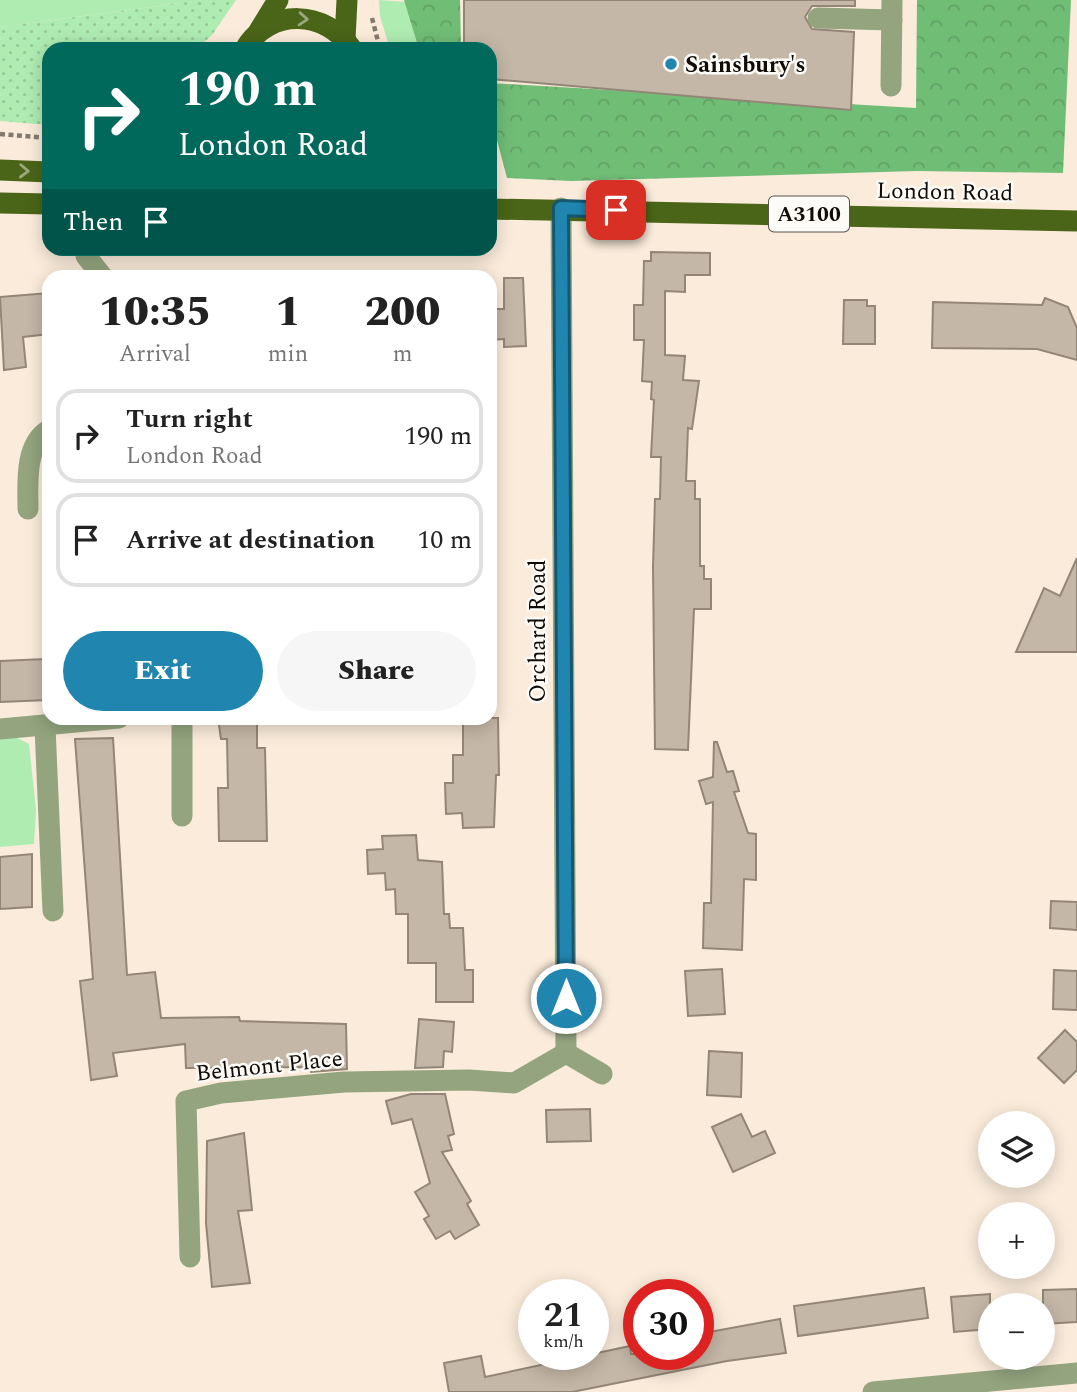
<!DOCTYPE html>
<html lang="en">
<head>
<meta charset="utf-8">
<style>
	body { margin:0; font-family:Spectral,serif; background:#f6f6f6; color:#222; height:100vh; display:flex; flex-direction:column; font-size:26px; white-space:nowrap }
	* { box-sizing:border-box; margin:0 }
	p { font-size:23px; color:#767676 }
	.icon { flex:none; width:38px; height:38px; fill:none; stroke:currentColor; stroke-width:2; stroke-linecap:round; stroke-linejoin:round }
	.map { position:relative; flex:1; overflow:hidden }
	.side { position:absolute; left:42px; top:270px; width:455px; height:455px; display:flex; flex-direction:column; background:#fff; border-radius:21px; box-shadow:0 4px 18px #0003 }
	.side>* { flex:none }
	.banner { position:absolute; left:42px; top:42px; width:455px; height:214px; border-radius:21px; box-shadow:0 4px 18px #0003; background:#00695c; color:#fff; overflow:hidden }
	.controls { position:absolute; left:978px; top:1111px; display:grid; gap:14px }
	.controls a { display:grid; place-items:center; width:77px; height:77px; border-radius:50%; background:#fff; box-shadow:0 4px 18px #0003; font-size:35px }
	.speed { position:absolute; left:518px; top:1279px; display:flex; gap:14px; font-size:35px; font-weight:700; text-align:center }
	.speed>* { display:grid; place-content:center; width:91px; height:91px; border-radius:50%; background:#fff; box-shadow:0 4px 18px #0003; line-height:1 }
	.speed small { font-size:18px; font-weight:400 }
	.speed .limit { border:10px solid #d22; background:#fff; color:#111 }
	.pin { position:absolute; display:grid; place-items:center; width:60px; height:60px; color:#fff; margin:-30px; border-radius:14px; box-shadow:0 4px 10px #0006 }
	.me { position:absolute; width:77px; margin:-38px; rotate:0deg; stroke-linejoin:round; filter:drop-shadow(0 0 5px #0008) }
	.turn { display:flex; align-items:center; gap:24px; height:147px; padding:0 21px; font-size:32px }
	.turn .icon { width:91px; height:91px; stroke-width:2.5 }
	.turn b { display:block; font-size:49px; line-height:60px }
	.then { display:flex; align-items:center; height:66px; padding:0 21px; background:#0003; gap:14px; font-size:26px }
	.eta { display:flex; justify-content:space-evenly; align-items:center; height:119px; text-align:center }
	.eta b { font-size:42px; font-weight:800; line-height:49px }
	.action { display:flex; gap:14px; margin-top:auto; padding:14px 21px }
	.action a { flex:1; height:80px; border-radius:42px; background:#2186af; color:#fff; font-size:28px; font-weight:800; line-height:80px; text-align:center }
	.action a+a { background:#f6f6f6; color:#222 }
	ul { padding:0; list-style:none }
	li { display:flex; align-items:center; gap:21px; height:94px; margin:0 14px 10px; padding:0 7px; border:4px solid #e0e0e0; border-radius:21px }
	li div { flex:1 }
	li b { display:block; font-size:26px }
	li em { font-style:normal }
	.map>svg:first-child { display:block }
	.grass { fill:#afecb2 }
	.forest { fill:url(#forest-crowns) }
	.park { fill:url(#park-dots) }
	.building { fill:#c5b7a7; stroke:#938676; stroke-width:2 }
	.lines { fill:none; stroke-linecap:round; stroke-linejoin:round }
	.path { stroke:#847a6f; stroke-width:4.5; stroke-dasharray:5 3.5; stroke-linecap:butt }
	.minor { stroke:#93a47e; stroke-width:21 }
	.major { stroke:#4a6517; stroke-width:21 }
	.oneway { stroke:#9ba87c }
	.route-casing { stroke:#155772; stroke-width:18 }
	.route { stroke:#2186af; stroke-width:12 }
	.poi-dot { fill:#2186af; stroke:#fdfbf7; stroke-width:2.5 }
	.labels { text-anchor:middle; stroke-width:5; stroke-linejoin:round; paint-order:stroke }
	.shield { fill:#fdfbf7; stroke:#57534e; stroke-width:2 }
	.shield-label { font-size:21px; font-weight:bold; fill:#100b06 }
	.poi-label { font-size:23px; font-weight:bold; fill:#100b06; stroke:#fdfbf7; text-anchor:start }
	.street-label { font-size:23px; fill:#100b06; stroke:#fdfbf7 }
</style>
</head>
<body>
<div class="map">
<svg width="1077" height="1392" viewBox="0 0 1077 1392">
	<defs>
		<pattern id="forest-crowns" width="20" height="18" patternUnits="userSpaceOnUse" patternTransform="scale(1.75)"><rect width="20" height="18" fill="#70bd76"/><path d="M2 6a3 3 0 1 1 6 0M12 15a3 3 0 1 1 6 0" fill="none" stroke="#60a165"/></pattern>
		<pattern id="park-dots" width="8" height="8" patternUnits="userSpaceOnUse" patternTransform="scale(1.75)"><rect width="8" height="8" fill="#afecb2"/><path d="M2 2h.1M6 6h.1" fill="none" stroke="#96c998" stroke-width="1.8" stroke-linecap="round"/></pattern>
	</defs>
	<rect width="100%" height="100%" fill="#faebda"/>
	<g class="grass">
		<path d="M 0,0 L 181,0 L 181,3 L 0,27 Z"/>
		<path d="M 379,0 L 406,2 L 417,44 L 409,49 L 390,49 L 380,16 Z"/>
		<path d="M 0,735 L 11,735 L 29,744 L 36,810 L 34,844 L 0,847 Z"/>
	</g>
	<g class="forest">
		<path d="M 404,0 L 460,0 L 461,49 L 409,49 L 417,43 Z"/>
		<path d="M 917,0 L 1071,0 L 1063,173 L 917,171 L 571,181 L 507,178 L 497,140 L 490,132 L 490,83 L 916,108 Z"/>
	</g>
	<path class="park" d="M 181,0 L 236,0 L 212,35 L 197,49 L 49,49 L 49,125 L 0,121 L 0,27 L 181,3 Z"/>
	<g class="building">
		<path d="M 464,0 L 855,0 L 855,6 L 812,6 L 805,17 L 812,29 L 854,32 L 851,110 L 490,79 L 490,49 L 464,49 Z"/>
		<path d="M 651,252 L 710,253 L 710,275 L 685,275 L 685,292 L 665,291 L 665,355 L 685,356 L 683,380 L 699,381 L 692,429 L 688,428 L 686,481 L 695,481 L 695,499 L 700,499 L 700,566 L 704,566 L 704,579 L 711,579 L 711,609 L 694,609 L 688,750 L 655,749 L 653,567 L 655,499 L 660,499 L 661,457 L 651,457 L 654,400 L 651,399 L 652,382 L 642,381 L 644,340 L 634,340 L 634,305 L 643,305 L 644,261 L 651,261 Z"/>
		<path d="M 504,278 L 523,278 L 526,346 L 504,347 L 504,339 L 490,340 L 490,309 L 504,309 Z"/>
		<path d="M 49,293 L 49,334 L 23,337 L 26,367 L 4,370 L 0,297 Z"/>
		<path d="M 1045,298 L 1068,307 L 1077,328 L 1077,360 L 1037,349 L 932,348 L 933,302 L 1042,305 Z"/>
		<path d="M 844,300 L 867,300 L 867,306 L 875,306 L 875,344 L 843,344 Z"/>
		<path d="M 1077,558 L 1077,652 L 1016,652 L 1044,588 L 1060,596 Z"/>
		<path d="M 45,659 L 48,700 L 0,702 L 0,661 Z"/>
		<path d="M 218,718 L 257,718 L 257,748 L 265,748 L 267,841 L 219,841 L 218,788 L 228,788 L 227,739 L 221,739 Z"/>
		<path d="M 463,718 L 498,718 L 499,775 L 496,775 L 494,827 L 463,828 L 462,813 L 446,814 L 445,783 L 453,783 L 453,755 L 463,755 Z"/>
		<path d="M 113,738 L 127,975 L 155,972 L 161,1018 L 239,1017 L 240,1021 L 346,1024 L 347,1069 L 311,1072 L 311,1067 L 186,1068 L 185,1044 L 113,1053 L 117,1076 L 91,1080 L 80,981 L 93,979 L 75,739 Z"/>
		<path d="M 714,742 L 717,742 L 727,772 L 733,771 L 739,791 L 734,792 L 748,833 L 756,834 L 756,880 L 744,879 L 742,950 L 703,948 L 704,903 L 711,903 L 713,802 L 706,804 L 699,781 L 713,777 Z"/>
		<path d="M 416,835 L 418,860 L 442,862 L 444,914 L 449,914 L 450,928 L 463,928 L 465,970 L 473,970 L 473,1002 L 436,1002 L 436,963 L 408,963 L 408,914 L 396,914 L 395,889 L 386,890 L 385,873 L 368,874 L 367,850 L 383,849 L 382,836 Z"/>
		<path d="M 32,854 L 32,907 L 0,909 L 0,857 Z"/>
		<path d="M 1051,901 L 1077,902 L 1077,930 L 1050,928 Z"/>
		<path d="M 722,969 L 725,1014 L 688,1016 L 685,971 Z"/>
		<path d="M 1054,970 L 1077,971 L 1077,1010 L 1053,1009 Z"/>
		<path d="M 419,1019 L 454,1022 L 452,1052 L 444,1051 L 443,1067 L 415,1068 Z"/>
		<path d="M 1065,1030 L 1077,1042 L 1077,1070 L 1064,1083 L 1038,1058 Z"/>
		<path d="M 709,1051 L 742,1053 L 741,1097 L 707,1095 Z"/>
		<path d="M 411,1094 L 445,1094 L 454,1134 L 448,1136 L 452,1150 L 442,1152 L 471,1201 L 467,1204 L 479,1225 L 455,1239 L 450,1231 L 436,1239 L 424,1219 L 429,1216 L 415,1192 L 430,1183 L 412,1119 L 392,1124 L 386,1101 Z"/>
		<path d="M 590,1109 L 591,1141 L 547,1142 L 546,1110 Z"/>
		<path d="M 741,1114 L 752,1137 L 765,1131 L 775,1153 L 733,1172 L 712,1127 Z"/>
		<path d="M 244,1133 L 252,1210 L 238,1211 L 250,1283 L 212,1287 L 206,1223 L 207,1141 Z"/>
		<path d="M 924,1288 L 928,1318 L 798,1336 L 794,1306 Z"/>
		<path d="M 1077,1289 L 1077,1322 L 1043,1324 L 1043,1290 Z"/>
		<path d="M 990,1294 L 990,1329 L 954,1332 L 951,1297 Z"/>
		<path d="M 780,1319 L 786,1353 L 727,1361 L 572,1392 L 449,1392 L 444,1363 L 481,1356 L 485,1377 L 630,1346 L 631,1354 L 698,1354 L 698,1334 Z"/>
	</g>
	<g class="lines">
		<g class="path">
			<path d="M 372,18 L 380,49"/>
			<path d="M 0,134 L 49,138"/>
		</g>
		<g class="minor">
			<path d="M 818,18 L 892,20"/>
			<path d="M 891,86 L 892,0"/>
			<path d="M 561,208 L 566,1053"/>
			<path d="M 86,248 L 86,256 L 102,276"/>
			<path d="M 28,509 C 28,485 24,444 49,430"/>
			<path d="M 45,727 L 53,911"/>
			<path d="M 0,729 L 119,718"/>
			<path d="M 182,816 L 182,718"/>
			<path d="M 190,1257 L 186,1101 L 221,1093 L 344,1082 L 469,1080 L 514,1083 L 566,1053 L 602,1074"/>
			<path d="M 873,1392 L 1077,1373"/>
		</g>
		<g class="major">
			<path d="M 259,31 L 278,0"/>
			<path d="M 345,39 L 347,0"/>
			<path d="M 245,49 C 270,7 326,10 352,49"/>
			<path d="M 0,170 L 49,172"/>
			<path d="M 0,203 L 49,204"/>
			<path d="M 490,209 L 1077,221"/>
		</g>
	</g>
	<defs><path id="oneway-chevron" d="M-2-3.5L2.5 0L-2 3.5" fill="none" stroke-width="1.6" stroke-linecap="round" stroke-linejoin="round" transform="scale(1.75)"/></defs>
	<g class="oneway">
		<use href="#oneway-chevron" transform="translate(303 19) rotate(4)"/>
		<use href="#oneway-chevron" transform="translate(24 171) rotate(2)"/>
	</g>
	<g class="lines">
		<defs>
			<path id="route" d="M 566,998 L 561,208 L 616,210"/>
		</defs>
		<use href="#route" class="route-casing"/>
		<use href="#route" class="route"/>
	</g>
	<circle class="poi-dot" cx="671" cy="64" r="7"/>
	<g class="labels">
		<rect class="shield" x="769" y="196.5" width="80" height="35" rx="5"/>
		<g class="shield-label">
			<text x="809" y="221">A3100</text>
		</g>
		<g class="poi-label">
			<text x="685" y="72">Sainsbury's</text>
		</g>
		<g class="street-label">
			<text transform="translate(945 191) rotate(1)" y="8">London Road</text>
			<text transform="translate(537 631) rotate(-90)" y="8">Orchard Road</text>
			<text transform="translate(269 1065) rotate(-6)" y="8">Belmont Place</text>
		</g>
	</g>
</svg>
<div class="controls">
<a><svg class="icon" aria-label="layers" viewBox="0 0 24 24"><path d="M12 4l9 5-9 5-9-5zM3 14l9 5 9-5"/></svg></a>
<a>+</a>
<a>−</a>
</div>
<div class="speed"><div>21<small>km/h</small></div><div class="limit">30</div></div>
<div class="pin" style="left:616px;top:210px;background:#d93025"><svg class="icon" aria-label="arrive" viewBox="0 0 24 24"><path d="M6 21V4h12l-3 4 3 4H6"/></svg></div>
<svg class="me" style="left:566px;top:998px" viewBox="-20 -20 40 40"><circle r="17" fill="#2186af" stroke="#fff" stroke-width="3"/><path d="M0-11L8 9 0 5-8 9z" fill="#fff"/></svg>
<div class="banner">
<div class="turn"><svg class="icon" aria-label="right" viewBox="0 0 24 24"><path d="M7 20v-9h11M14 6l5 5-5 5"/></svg><div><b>190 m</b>London Road</div></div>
<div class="then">Then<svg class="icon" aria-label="arrive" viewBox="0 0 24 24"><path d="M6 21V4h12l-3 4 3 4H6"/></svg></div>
</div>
<section class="side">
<div class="eta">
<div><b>10:35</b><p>Arrival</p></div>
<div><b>1</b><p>min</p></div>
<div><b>200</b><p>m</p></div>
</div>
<ul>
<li><svg class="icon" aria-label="right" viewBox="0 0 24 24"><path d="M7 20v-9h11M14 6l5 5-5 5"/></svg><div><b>Turn right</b><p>London Road</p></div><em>190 m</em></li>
<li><svg class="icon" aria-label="arrive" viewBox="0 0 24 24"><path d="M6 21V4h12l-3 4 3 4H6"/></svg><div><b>Arrive at destination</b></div><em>10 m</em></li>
</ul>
<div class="action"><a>Exit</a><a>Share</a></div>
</section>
</div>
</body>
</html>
